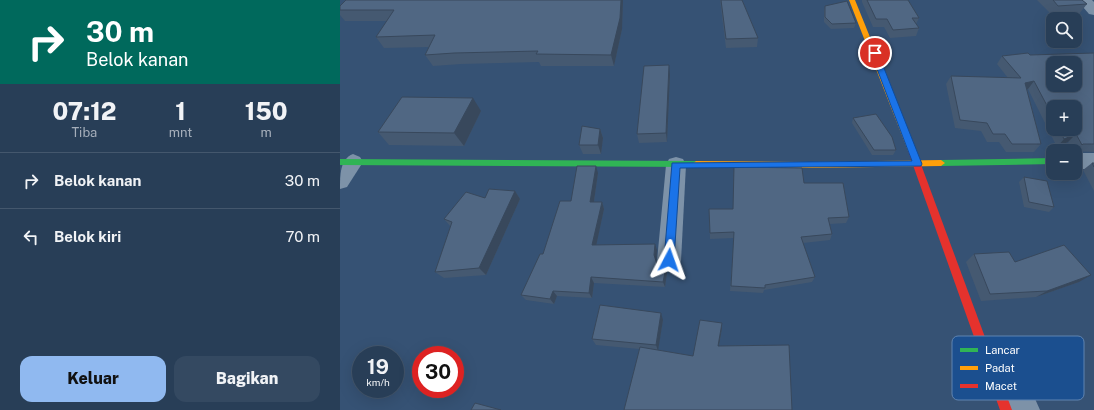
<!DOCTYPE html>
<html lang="id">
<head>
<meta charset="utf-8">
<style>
	body { margin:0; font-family:"Public Sans",sans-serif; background:#344961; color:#f1f3f6; height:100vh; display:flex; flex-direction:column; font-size:15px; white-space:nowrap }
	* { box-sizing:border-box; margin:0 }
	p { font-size:13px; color:#a5aeba }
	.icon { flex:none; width:22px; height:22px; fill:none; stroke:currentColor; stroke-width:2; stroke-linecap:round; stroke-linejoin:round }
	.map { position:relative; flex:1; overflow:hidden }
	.details { display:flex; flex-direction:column; background:#283e57; width:340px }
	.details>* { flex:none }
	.hud { background:#00695c; color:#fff; overflow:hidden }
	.buttons { position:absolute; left:706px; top:12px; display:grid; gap:8px }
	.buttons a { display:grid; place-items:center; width:36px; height:36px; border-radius:8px; background:#283e57; box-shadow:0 4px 16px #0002,0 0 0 1px #44576d; font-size:20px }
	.speed { position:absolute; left:12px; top:346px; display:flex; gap:8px; font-size:20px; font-weight:700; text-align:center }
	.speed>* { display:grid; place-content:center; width:52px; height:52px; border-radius:50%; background:#283e57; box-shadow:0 4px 16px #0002,0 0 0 1px #44576d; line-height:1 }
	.speed small { font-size:10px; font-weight:400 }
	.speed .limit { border:6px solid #d22; background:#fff; color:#111 }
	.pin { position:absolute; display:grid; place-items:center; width:34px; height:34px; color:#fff; margin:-17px; border:2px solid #fff; border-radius:50%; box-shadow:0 1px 4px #0007 }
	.me { position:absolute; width:44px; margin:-22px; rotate:4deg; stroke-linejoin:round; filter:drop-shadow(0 0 3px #0008) }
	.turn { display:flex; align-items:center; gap:14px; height:84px; padding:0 20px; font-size:18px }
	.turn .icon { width:52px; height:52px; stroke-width:2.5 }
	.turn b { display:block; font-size:28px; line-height:34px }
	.eta { display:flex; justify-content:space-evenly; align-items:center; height:68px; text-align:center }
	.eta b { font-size:24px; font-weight:800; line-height:28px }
	.action { display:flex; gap:8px; margin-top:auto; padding:8px 20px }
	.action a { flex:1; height:46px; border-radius:12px; background:#90b9f0; color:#111; font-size:16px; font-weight:800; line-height:46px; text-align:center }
	.action a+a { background:#344961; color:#f1f3f6 }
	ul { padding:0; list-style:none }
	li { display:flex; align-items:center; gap:12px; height:56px; padding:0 20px; border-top:1px solid #44576d }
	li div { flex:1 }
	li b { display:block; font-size:15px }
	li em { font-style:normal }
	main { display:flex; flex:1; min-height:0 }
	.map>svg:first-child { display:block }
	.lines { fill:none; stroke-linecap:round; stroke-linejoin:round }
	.street { fill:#7d92a8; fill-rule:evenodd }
	.fast { fill:#30b455; fill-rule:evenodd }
	.slow { fill:#ff9f0a; fill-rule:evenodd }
	.jam { fill:#e5322d; fill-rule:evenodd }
	.wall { fill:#455971; fill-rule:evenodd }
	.shaded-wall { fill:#38485c }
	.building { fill:#506783; stroke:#38485c; fill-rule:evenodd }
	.route { fill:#1a73e8; stroke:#114b97 }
	.key { fill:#1b4f8f; stroke:#5f84b1; stroke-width:1 }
	.key-label { font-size:11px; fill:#fff }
</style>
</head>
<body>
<main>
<section class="details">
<div class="hud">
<div class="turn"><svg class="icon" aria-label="right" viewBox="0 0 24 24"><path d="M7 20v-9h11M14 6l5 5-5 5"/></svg><div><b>30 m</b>Belok kanan</div></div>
</div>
<div class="eta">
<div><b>07:12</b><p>Tiba</p></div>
<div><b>1</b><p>mnt</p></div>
<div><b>150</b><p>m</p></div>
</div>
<ul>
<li><svg class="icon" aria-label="right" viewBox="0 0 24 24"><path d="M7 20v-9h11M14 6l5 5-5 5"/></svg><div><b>Belok kanan</b></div><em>30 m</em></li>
<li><svg class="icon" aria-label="left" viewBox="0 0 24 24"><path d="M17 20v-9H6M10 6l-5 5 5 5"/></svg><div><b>Belok kiri</b></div><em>70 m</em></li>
</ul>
<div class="action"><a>Keluar</a><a>Bagikan</a></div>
</section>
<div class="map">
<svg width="754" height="410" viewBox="0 0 754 410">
	<rect width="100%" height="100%" fill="#365274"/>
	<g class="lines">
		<g class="street">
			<path d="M 737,0 L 752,0 L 754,2 L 754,15 L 749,14 Z"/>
			<rect x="735" y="153" width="19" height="16"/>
			<path d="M 13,154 L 20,157 L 23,162 L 7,187 L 0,189 C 0,175 0,159 13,154 Z"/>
			<path d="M 336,157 L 343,159 L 346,165 L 341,261 L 338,269 L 329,272 L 320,269 L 317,261 L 326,165 L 329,159 Z"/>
			<path d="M 648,339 C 674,350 689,385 700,410 L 670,410 L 661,390 L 638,363 L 634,353 L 638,343 Z"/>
		</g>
		<g class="fast">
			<path d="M 713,158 L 713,164 L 601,166 L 597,163 L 601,160 Z"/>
			<path d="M 0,159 L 356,161 L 360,164 L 356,167 L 0,165 Z"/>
		</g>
		<g class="slow">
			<path d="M 509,0 L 515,0 L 576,151 L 575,153 L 569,153 L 568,151 Z"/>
			<path d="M 601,160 L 605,163 L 601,166 L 471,168 L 356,167 L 352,164 L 356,161 L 471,162 Z"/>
		</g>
		<path class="jam" d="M 572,148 L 576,151 L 672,410 L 660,410 L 568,151 Z"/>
	</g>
	<g class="wall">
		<path d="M 6,0 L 283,0 L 282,29 L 274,66 L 201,66 L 199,62 L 121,64 L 93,66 L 85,55 L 89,47 L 44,48 L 36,37 L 47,21 L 5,21 L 0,15 L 0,6 Z"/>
		<path d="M 380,0 L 402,0 L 418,38 L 417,47 L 386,48 Z"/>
		<path d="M 522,0 L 568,0 L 579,18 L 576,24 L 579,28 L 576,36 L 550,38 L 544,27 L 533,27 L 522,2 Z"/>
		<path d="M 697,0 L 742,0 L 747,4 L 739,14 L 712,15 Z"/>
		<path d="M 485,6 L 516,23 L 514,28 L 491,29 L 484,22 L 484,11 Z"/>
		<path d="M 754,53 L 754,152 L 733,151 L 728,142 L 717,147 L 688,89 L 687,89 L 701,144 L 694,152 L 666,152 L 659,142 L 647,142 L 641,131 L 615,128 L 606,84 L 611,76 L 668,78 L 657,64 L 662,56 ZM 713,107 L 735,129 L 713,129 Z"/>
		<path d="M 330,75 L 327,142 L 299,143 L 297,134 Z"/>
		<path d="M 141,111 L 124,146 L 49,145 L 38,132 Z"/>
		<path d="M 513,118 L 556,150 L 553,155 L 532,155 L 512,123 Z"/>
		<path d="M 260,129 L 263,138 L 261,154 L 243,154 L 239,145 Z"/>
		<path d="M 752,163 L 754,163 L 754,191 L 743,170 Z"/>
		<path d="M 258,173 L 254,202 L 262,202 L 264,209 L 256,245 L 317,250 L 316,260 L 317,264 L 326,267 L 327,273 L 325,287 L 254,283 L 252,298 L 217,296 L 214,304 L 186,300 L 181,295 L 203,254 L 231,201 Z"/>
		<path d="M 684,177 L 714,207 L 709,212 L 684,207 L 679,182 Z"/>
		<path d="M 464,183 L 509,217 L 506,223 L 490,224 L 492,234 L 490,240 L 463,243 L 475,277 L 472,282 L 424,290 L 423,293 L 390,291 L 394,238 L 370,239 L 369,209 L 393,209 Z"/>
		<path d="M 175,191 L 180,199 L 146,275 L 104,278 L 95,272 L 111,227 L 104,219 L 145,198 Z"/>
		<path d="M 634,254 L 675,262 L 739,282 L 696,297 L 641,301 L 626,262 Z"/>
		<path d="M 323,320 L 318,350 L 353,356 L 382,328 L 379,346 L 452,410 L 299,349 L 256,345 L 252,339 Z"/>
	</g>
	<g class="shaded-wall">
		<path d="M 281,0 L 283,0 L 283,1 L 282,29 L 274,66 L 271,55 Z"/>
		<path d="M 329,65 L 330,75 L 327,142 L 326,133 Z"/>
		<path d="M 694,81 L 688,89 L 679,91 L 685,83 Z"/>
		<path d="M 133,98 L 141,111 L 124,146 L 114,133 Z"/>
		<path d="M 260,129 L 263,138 L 261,154 L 258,145 Z"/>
		<path d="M 736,134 L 728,142 L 717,147 L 724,139 Z"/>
		<path d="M 256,166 L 258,173 L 253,208 L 250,202 Z"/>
		<path d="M 175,191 L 180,199 L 146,275 L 139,268 Z"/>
		<path d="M 262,202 L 264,209 L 255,251 L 252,245 Z"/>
		<path d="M 315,244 L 317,250 L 316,261 L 314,255 Z"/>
		<path d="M 326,267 L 327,273 L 325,287 L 323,282 Z"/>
		<path d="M 751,275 L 739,282 L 696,297 L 707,291 Z"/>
		<path d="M 251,277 L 254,283 L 252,298 L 249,293 Z"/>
		<path d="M 213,291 L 217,296 L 214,304 L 210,299 Z"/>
		<path d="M 321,313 L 323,320 L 318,351 L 316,345 Z"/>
		<path d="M 382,323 L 382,328 L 378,351 L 378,346 Z"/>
	</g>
	<g class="building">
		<path d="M 6,0 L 281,0 L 280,18 L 271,55 L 196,54 L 198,51 L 114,53 L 85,55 L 95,35 L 36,37 L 54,10 L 0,10 L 0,6 Z"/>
		<path d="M 381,0 L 402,0 L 418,38 L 386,39 Z"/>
		<path d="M 527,0 L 568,0 L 579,18 L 572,18 L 579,28 L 553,30 L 547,19 L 536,19 Z"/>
		<path d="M 713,0 L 742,0 L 747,4 L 718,6 Z"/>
		<path d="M 507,1 L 516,23 L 492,24 L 485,17 L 485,6 Z"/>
		<path d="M 688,53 L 690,55 L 754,53 L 754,144 L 743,144 L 742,145 L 736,134 L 724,139 L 719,129 L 735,129 L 735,107 L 713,107 L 713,117 L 694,81 L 685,83 L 701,144 L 672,144 L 665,134 L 653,134 L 647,123 L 620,120 L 611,76 L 681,78 L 662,56 ZM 713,63 L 735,63 L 735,85 L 713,85 Z"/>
		<path d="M 329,65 L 326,133 L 297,134 L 304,66 Z"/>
		<path d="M 62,97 L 133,98 L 114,133 L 38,132 Z"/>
		<path d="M 536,114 L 552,137 L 556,150 L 534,150 L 513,118 Z"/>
		<path d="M 242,126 L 260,129 L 258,145 L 239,145 Z"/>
		<path d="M 752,163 L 754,163 L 754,167 Z"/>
		<path d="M 237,166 L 256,166 L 250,202 L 262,202 L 252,245 L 315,244 L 314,255 L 317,264 L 326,267 L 323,282 L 251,277 L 249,293 L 213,291 L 210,299 L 181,295 L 200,254 L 203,254 L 220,201 L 231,201 Z"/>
		<path d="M 394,167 L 462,168 L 464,183 L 503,183 L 509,217 L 488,218 L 492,234 L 461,237 L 475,277 L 425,285 L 425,288 L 391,286 L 394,232 L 370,233 L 369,209 L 393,209 Z"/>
		<path d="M 684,177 L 707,181 L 714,207 L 689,202 Z"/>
		<path d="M 149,189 L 175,191 L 139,268 L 95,272 L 112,222 L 104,219 L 126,192 L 145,198 Z"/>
		<path d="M 724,245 L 751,275 L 707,291 L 650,294 L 634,254 L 669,252 L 675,262 Z"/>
		<path d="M 260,305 L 321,313 L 316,345 L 252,339 Z"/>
		<path d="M 360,320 L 382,323 L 378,346 L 449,345 L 452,410 L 284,410 L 300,347 L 353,356 Z"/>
		<path d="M 135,403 L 161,410 L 131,410 Z"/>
	</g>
	<path class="route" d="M 535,51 L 538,53 L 582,164 L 581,166 L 340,168 L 334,260 L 332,264 L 329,265 L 325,264 L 324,260 L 332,163 L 572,161 L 531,53 Z"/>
	<rect x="612" y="336" width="132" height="64" rx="6" class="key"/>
	<rect x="620" y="348" width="18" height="4" fill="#30b455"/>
	<rect x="620" y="366" width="18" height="4" fill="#ff9f0a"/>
	<rect x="620" y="384" width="18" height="4" fill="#e5322d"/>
	<g class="key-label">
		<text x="645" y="354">Lancar</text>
		<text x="645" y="372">Padat</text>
		<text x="645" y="390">Macet</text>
	</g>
</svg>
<div class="buttons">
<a><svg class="icon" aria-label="search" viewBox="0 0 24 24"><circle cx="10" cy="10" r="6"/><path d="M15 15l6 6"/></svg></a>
<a><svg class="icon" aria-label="layers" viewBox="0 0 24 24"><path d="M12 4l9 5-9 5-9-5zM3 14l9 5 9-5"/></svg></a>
<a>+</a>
<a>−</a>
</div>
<div class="speed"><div>19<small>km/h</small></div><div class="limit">30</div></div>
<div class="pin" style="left:535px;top:53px;background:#d93025"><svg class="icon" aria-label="arrive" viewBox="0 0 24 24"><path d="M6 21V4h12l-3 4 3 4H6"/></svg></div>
<svg class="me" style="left:329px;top:260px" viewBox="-20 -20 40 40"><path d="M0-17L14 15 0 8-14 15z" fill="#1a73e8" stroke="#fff" stroke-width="4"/></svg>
</div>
</main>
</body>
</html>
